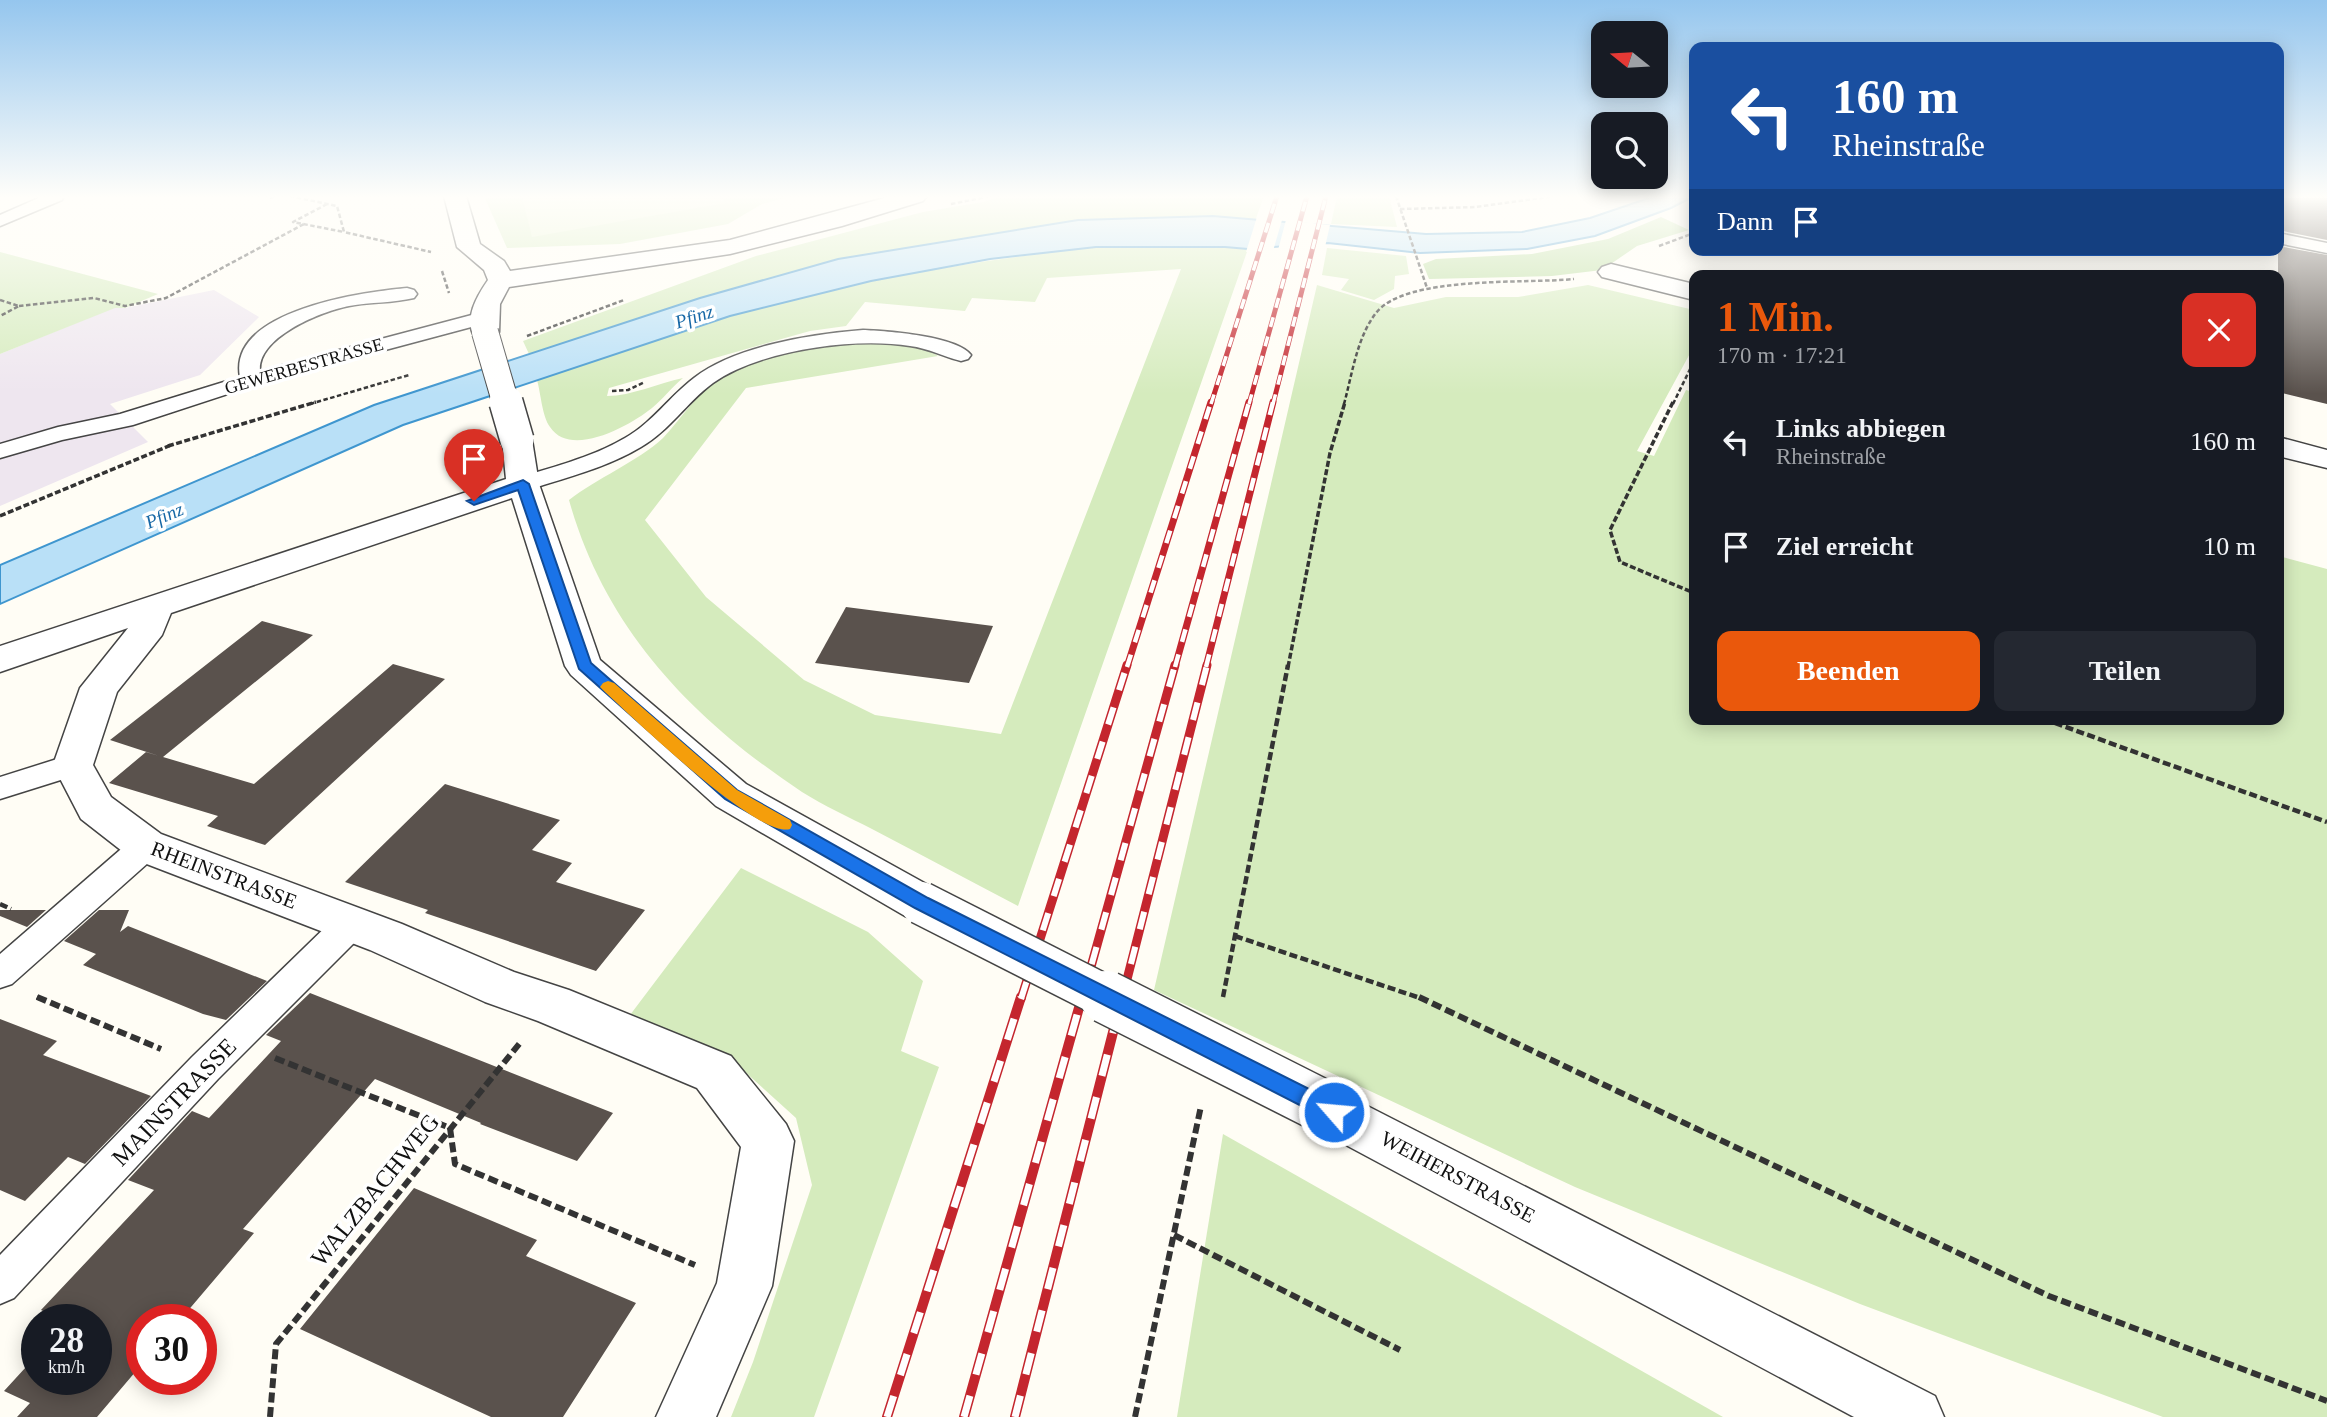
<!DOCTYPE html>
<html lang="de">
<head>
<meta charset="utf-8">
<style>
	body { margin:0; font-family:Georgia,serif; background:#242831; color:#f1f3f6; height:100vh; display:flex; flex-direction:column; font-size:26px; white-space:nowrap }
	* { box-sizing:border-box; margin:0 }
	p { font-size:23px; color:#9ea1a6 }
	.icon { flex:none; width:38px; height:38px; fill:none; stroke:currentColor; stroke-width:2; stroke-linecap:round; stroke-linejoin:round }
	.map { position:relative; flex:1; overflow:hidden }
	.side { position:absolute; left:1689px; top:270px; width:595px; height:455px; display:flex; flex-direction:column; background:#171b24; border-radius:14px; box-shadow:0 4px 18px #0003 }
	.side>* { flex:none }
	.guide { position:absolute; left:1689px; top:42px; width:595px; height:214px; border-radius:14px; box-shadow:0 4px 18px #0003; background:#1a4fa0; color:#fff; overflow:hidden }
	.needle { width:46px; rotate:288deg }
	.buttons { position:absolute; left:1591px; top:21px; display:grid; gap:14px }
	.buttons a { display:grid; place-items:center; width:77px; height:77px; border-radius:14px; background:#171b24; box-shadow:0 4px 18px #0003; font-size:35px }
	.speed { position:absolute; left:21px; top:1304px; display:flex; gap:14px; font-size:35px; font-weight:700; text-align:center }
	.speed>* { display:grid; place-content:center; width:91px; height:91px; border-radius:50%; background:#171b24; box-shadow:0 4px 18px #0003; line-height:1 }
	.speed small { font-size:18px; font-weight:400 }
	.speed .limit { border:10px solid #d22; background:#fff; color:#111 }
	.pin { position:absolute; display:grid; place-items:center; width:60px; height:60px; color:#fff; margin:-72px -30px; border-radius:50% 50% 50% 0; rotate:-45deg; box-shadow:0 0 7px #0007 }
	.pin .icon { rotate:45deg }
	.me { position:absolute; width:77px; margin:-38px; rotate:297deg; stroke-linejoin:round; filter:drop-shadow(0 0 5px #0008) }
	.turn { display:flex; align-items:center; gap:24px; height:147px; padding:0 28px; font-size:32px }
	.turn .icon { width:91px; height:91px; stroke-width:2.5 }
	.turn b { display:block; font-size:49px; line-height:60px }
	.then { display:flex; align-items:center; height:66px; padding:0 28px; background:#0003; gap:14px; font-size:26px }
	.round { display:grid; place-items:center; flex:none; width:74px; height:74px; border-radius:14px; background:#242831 }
	.summary { display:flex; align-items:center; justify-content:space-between; height:119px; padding:0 28px }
	h1 { font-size:42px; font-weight:800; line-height:52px; color:#ea580c }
	.button { display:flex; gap:14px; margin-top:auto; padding:14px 28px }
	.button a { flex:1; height:80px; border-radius:14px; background:#ea580c; color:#fff; font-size:28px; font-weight:800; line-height:80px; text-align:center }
	.button a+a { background:#242831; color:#f1f3f6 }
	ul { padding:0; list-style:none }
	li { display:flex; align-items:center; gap:21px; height:105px; padding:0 28px }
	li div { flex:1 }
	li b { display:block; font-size:26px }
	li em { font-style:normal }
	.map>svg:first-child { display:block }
	.industrial { fill:#eee6ef }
	.green { fill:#d5ebbd }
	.forest { fill:#b9dc9c }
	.pitch { fill:#e6f2cf }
	.water { fill:#b9e0f7; stroke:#3f96cf; stroke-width:2 }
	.pier { fill:#fffdf5 }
	.building { fill:#5a524d }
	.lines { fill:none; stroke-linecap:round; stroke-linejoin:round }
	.lane-casing { stroke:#444; stroke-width:3 }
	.street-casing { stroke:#444; stroke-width:3 }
	.path-far3 { stroke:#333; stroke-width:2.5; stroke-dasharray:4.5 2.5; stroke-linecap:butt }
	.path-far2 { stroke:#333; stroke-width:3.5; stroke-dasharray:6 2.5; stroke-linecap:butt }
	.path-far1 { stroke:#333; stroke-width:4.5; stroke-dasharray:8 3.5; stroke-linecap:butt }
	.path { stroke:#333; stroke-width:6; stroke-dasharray:10 4.5; stroke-linecap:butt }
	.lane { fill:#fff; fill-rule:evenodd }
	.street { fill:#fff; fill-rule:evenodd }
	.rail-far3-casing { stroke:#c4262e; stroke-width:5 }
	.rail-far2-casing { stroke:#c4262e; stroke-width:7 }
	.rail-far1-casing { stroke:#c4262e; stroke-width:9 }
	.rail-casing { stroke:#c4262e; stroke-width:10 }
	.rail-far3 { stroke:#fff; stroke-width:3.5; stroke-dasharray:10; stroke-linecap:butt }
	.rail-far2 { stroke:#fff; stroke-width:4.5; stroke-dasharray:13; stroke-linecap:butt }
	.rail-far1 { stroke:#fff; stroke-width:6; stroke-dasharray:18; stroke-linecap:butt }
	.rail { stroke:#fff; stroke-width:7; stroke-dasharray:22; stroke-linecap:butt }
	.street-bridge-far3-casing { stroke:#444; stroke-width:28; stroke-linecap:butt }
	.street-bridge-far2-casing { stroke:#444; stroke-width:36; stroke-linecap:butt }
	.street-bridge-far1-casing { stroke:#444; stroke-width:45; stroke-linecap:butt }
	.street-bridge-casing { stroke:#444; stroke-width:55; stroke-linecap:butt }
	.street-bridge-far3 { stroke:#fff; stroke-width:26 }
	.street-bridge-far2 { stroke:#fff; stroke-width:33 }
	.street-bridge-far1 { stroke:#fff; stroke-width:42 }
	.street-bridge { stroke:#fff; stroke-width:52 }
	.route { fill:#1a73e8; stroke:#114b97; stroke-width:2 }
	.slow { fill:#f59e0b }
	.labels { text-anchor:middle; stroke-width:7; stroke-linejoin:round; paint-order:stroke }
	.far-street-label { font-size:18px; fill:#111; stroke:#fff }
	.far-water-label { font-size:19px; font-style:italic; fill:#1768a6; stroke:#fff }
	.street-label { font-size:21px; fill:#111; stroke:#fff }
	.near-street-label { font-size:24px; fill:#111; stroke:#fff }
</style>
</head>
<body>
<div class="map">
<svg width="2327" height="1417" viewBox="0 0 2327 1417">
	<rect width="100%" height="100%" fill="#fffdf5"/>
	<path class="industrial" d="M 214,290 L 259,317 L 200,375 L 110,404 L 148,442 L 0,506 L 0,354 L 115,307 L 125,308 Z"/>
	<g class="green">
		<path d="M 484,196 L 793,196 L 762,204 L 728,224 L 620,244 L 507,248 Z"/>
		<path d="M 1001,196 L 1264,196 L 1255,221 L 1213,216 L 1078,220 L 838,259 L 700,298 L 529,354 L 523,341 L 756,256 L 923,212 L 983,202 Z"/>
		<path d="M 1337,196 L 1389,196 L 1397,227 L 1331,224 Z"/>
		<path d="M 1096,247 L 1225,247 L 1248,249 L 1018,906 C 969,880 921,855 872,829 C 849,817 824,806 802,792 C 692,719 605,629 569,500 C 597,478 637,462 663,438 C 683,417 697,392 722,377 C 766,349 895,324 938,356 L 746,388 L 645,520 L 706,597 L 804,680 L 875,715 L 1001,734 L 1181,269 L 1047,278 L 1035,302 L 972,298 L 965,311 L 865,302 L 846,326 L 810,331 L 609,388 L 607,396 C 632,396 658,383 683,378 C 672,387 663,399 652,408 C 631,425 571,459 550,427 C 542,416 541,394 537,380 C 601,359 665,335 729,316 C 849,281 972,261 1096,247 Z"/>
		<path d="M 1327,248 L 1406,256 L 1409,274 L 1395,276 L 1394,289 L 1374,300 L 1341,290 L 1349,279 L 1322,275 Z"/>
		<path d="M 0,252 L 158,294 L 125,308 L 115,308 L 0,354 Z"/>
		<path d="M 1317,285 L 1394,308 L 1446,297 L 1518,297 L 1588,285 L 1694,310 L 1694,346 L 1637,451 L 1654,456 L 1686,390 L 1694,392 L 1694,719 L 2278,719 L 2279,556 L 2327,569 L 2327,1417 L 2163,1417 L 1860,1304 L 1575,1187 L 1154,990 Z"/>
		<path d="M 741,868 L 868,932 L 923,981 L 901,1051 L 939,1067 L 814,1417 L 731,1417 L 753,1362 L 812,1185 L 796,1118 L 733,1061 L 627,1019 Z"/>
		<path d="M 1223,1134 L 1723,1417 L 1177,1417 Z"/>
	</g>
	<path class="forest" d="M 1661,217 L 1689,230 L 1637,246 L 1602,270 L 1552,276 L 1429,279 L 1423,264 L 1436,259 L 1532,254 L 1608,239 Z"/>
	<path class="pitch" d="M 522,196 L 721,196 L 725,203 L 532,237 Z"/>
	<path class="water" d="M 1655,196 L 1694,196 L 1671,208 L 1595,236 L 1527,249 L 1420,253 L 1328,243 L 1248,249 L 1225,247 L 1096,247 L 990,259 L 871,281 L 730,316 L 403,425 L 0,604 L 0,565 L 374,405 L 700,298 L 838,259 L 1078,220 L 1213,216 L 1426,234 L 1522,232 L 1590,218 Z"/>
	<g class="pier">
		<path d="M 1257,217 L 1282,220 L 1273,251 L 1246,252 Z"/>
		<path d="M 1286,220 L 1330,225 L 1325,247 L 1278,250 Z"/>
	</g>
	<g class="building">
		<path d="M 2278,196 L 2327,196 L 2327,240 L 2278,230 Z"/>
		<path d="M 2278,246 L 2327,255 L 2327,404 L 2278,392 Z"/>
		<path d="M 846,607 L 993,626 L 969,683 L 815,663 Z"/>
		<path d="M 262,621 L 313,635 L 163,757 L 254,784 L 393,664 L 445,679 L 265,845 L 207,826 L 218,816 L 109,783 L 146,752 L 159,756 L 110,740 Z"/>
		<path d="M 445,784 L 560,820 L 532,850 L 572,863 L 556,882 L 645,910 L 596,971 L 425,913 L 428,910 L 345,882 Z"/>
		<path d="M 0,910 L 46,910 L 27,927 L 0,916 Z"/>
		<path d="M 99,910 L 129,910 L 120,932 L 128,926 L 267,981 L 226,1020 L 203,1014 L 83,965 L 96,954 L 64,941 Z"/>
		<path d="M 310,993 L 613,1113 L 577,1161 L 480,1124 L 481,1123 L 375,1079 L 243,1229 L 254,1233 L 180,1320 L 142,1320 L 142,1364 L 97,1417 L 17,1417 L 30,1403 L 4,1391 L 37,1355 L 37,1379 L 96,1379 L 96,1320 L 61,1320 L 41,1310 L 154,1190 L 128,1180 L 192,1111 L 209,1118 L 281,1041 L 266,1035 Z"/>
		<path d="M 0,1019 L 57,1041 L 43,1055 L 151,1096 L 85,1164 L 68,1157 L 25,1201 L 0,1190 Z"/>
		<path d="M 414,1188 L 537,1240 L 526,1256 L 636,1303 L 563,1417 L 491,1417 L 300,1329 Z"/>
	</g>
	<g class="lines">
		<defs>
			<g id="lane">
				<path d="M 43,196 L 64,196 L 62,200 L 0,226 L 0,215 Z"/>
				<path d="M 2278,233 L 2327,243 L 2327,253 L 2278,243 Z"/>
				<path d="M 407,288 L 414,290 L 417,294 L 414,298 C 393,303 371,302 349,306 C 322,311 257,337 260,371 L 483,312 L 493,318 L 490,322 L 258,384 L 133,425 L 62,440 L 0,458 L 0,444 L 58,427 L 120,414 L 240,377 C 227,310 364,292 407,288 Z"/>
				<path d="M 863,330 C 887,331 957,336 971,355 L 968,359 L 961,361 C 944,357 928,348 910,346 C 854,337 760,350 713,383 C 687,402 669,431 641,447 C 608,467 568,477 531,489 L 515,489 L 511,484 L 515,479 C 552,467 591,458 625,438 C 652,423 670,396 694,378 C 735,346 812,334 863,330 Z"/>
				<path d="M 73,754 L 83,757 L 88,765 L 83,773 L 0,799 L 0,777 Z"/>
				<path d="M 146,834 L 157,837 L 161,846 L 157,855 L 12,984 L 0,988 L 0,954 L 135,837 Z"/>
				<path d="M 351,911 L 363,914 L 367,924 L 363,934 L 218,1079 L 14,1298 L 0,1304 L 0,1255 L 192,1057 L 339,914 Z"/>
			</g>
			<g id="street">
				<path d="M 444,196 L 466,196 L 480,244 L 504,261 L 510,271 L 730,240 L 892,196 L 927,196 L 923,201 L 842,226 L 730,254 L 509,287 L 500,304 L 499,332 L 495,338 L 485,340 L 475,338 C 463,319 477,296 488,280 L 484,270 L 457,247 Z"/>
				<path d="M 1611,264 L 1694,284 L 1694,300 L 1602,277 L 1598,272 L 1602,267 Z"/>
				<path d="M 517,431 L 528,434 L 532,440 L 539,484 L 600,660 L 746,784 L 937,890 L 943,903 L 937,916 L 921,921 L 905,916 L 716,806 L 571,675 L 565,666 L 512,498 L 171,613 L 162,635 L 117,692 L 93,765 L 111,797 L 161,834 L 402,924 L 514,972 L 569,990 L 731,1056 L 786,1124 L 794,1141 L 772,1286 L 716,1417 L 656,1417 L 717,1283 L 741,1147 L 697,1088 L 538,1021 L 485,1002 L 370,950 L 131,858 L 81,819 L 53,765 L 80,688 L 128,628 L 0,672 L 0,646 L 506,479 L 502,440 L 506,434 Z"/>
				<path d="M 2278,437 L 2327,450 L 2327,468 L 2278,456 Z"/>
				<path d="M 1334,1089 L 1935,1396 L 1944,1417 L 1854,1417 L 1316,1129 L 1309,1112 L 1316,1095 Z"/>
			</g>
		</defs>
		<use href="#lane" class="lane-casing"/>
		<use href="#street" class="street-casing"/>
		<g class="path-far3">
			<path d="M 290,196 L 337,206 L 344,232 L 431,252"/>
			<path d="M 1396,196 L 1427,288"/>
			<path d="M 270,198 L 275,196"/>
			<path d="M 327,204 L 293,222 L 344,232"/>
			<path d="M 951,204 L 991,196"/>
			<path d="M 1400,209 L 1475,207 L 1555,196"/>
			<path d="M 1659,246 L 1694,233"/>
			<path d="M 442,271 L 449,293"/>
			<path d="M 0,300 L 19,306 L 0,316"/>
			<path d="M 19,306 L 94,298 L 125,306 L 166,298 L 304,224"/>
			<path d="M 527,336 L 624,300"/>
			<path d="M 612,391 L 628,390 L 645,382"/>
			<path d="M 310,404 L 409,375"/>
			<path d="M 1344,404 C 1352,375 1357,337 1376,313 C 1405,275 1527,284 1574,279"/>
			<path d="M 1673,404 L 1694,361"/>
		</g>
		<g class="path-far2">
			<path d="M 1673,402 L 1610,530 L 1620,562 L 1694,593"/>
			<path d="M 168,446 L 316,402"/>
			<path d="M 0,516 L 171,445"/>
			<path d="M 1288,667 L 1330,453 L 1345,402"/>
		</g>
		<g class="path-far1">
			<path d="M 2044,719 L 2327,822"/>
			<path d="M 0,904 L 11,909"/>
			<path d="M 1235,936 L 1423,999"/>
			<path d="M 37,997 L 41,999"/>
			<path d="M 1223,997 L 1288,665"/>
		</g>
		<g class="path">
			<path d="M 37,997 L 161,1049"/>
			<path d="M 1419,997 L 2049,1296 L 2327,1401"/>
			<path d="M 275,1058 L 450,1128 L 455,1164 L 695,1265"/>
			<path d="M 1174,1235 L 1400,1350"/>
			<path d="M 270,1417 L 276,1344 L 520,1043"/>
			<path d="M 1135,1417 L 1201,1106"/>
		</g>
		<use href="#lane" class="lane"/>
		<use href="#street" class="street"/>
		<defs>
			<g id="rail-far3">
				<path d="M 1211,404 L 1277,196"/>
				<path d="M 1249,404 L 1307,196"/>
				<path d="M 1273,404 L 1326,196"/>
			</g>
			<g id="rail-far2">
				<path d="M 1127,667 L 1211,402"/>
				<path d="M 1175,667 L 1249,402"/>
				<path d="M 1206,667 L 1273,402"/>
			</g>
			<g id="rail-far1">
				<path d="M 1021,999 L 1127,665"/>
				<path d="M 1082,999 L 1175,665"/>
				<path d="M 1122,999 L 1207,665"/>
			</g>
			<g id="rail">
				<path d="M 887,1417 L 1021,997"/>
				<path d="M 964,1417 L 1082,997"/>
				<path d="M 1015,1417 L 1122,997"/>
			</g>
		</defs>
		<use href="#rail-far3" class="rail-far3-casing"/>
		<use href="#rail-far2" class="rail-far2-casing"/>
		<use href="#rail-far1" class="rail-far1-casing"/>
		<use href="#rail" class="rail-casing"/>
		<use href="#rail-far3" class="rail-far3"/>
		<use href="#rail-far2" class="rail-far2"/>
		<use href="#rail-far1" class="rail-far1"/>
		<use href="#rail" class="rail"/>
		<defs>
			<path id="street-bridge-far3" d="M 485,332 L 506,404"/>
			<path id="street-bridge-far2" d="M 506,402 L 517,440"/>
			<path id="street-bridge-far1" d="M 921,903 L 1110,999"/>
			<path id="street-bridge" d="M 1106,997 L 1334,1112"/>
		</defs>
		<use href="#street-bridge-far3" class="street-bridge-far3-casing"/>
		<use href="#street-bridge-far2" class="street-bridge-far2-casing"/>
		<use href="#street-bridge-far1" class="street-bridge-far1-casing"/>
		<use href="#street-bridge" class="street-bridge-casing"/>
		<use href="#street-bridge-far3" class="street-bridge-far3"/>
		<use href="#street-bridge-far2" class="street-bridge-far2"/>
		<use href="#street-bridge-far1" class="street-bridge-far1"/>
		<use href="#street-bridge" class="street-bridge"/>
	</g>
	<linearGradient id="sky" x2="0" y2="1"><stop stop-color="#95c6ee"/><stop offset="0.5" stop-color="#fffefa"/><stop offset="1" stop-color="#fffefa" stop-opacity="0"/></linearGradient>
	<rect width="2327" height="394" fill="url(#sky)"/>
	<path class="route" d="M 523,480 L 529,484 L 591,663 L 737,790 L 928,898 L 1341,1105 L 1344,1112 L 1341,1119 L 1334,1122 L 1327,1119 L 915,908 L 725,799 L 579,669 L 518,490 L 474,505 L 467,501 Z"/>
	<path class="slow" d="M 608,681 L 614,683 L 737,790 L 790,820 L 792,825 L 790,829 C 758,839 630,715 603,690 L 600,687 L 603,683 Z"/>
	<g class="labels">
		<g class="far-street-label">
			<text transform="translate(304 366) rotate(-16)" y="6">GEWERBESTRASSE</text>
		</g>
		<g class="far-water-label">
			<text transform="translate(694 316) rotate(-18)" y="7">Pfinz</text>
			<text transform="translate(164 515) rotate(-23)" y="7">Pfinz</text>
		</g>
		<g class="street-label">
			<text transform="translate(224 875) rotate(21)" y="7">RHEINSTRASSE</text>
			<text transform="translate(1458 1177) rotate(28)" y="7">WEIHERSTRASSE</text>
		</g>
		<g class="near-street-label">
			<text transform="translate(174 1102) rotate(-46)" y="8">MAINSTRASSE</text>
			<text transform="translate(375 1190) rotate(-51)" y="8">WALZBACHWEG</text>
		</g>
	</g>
</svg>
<div class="buttons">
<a><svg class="needle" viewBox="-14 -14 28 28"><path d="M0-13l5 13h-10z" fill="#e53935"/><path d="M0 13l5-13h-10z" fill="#9ea1a6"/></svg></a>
<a><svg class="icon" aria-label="search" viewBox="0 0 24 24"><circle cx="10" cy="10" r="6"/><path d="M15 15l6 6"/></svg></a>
</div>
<div class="speed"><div>28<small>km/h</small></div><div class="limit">30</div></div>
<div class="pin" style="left:474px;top:501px;background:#d93025"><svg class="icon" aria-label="arrive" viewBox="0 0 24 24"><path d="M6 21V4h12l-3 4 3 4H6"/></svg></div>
<svg class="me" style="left:1334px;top:1112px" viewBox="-20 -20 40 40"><circle r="17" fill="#1a73e8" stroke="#fff" stroke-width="3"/><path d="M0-11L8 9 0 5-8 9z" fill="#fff"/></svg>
<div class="guide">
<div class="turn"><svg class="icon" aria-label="left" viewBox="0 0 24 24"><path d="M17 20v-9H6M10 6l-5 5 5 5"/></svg><div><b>160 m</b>Rheinstraße</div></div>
<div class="then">Dann<svg class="icon" aria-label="arrive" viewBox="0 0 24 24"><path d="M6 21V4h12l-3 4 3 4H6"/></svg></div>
</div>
<section class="side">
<div class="summary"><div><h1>1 Min.</h1><p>170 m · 17:21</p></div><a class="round" style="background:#d93025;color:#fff"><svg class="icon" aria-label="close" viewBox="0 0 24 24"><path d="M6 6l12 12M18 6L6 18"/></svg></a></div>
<ul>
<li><svg class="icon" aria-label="left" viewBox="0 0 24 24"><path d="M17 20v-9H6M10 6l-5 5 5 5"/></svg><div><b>Links abbiegen</b><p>Rheinstraße</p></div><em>160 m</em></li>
<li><svg class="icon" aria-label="arrive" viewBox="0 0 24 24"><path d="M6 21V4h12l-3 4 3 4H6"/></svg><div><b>Ziel erreicht</b></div><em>10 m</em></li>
</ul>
<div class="button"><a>Beenden</a><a>Teilen</a></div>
</section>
</div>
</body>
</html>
